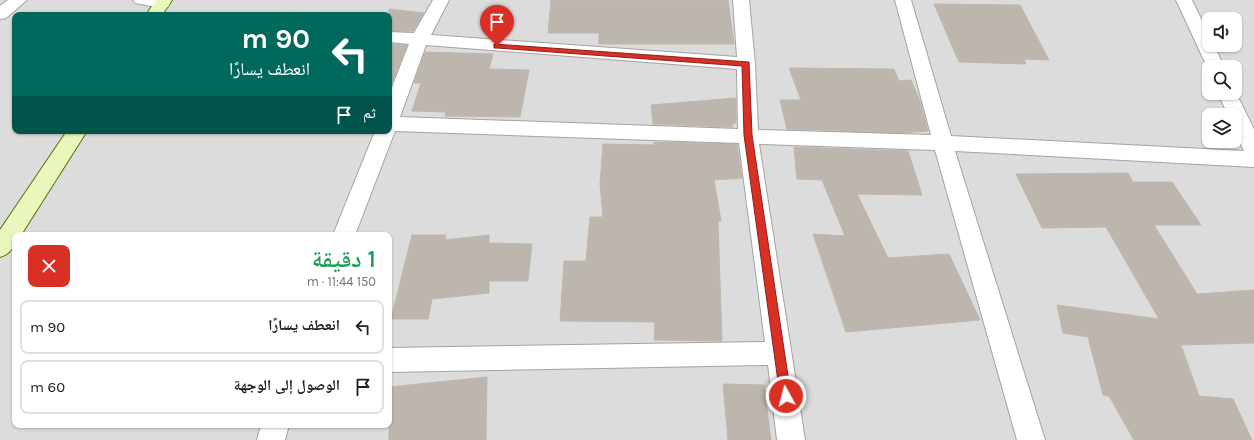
<!DOCTYPE html>
<html lang="ar">
<head>
<meta charset="utf-8">
<style>
	body { margin:0; font-family:Karla,"Noto Naskh Arabic",sans-serif; background:#f2f2f2; color:#202124; direction:rtl; height:100vh; display:flex; flex-direction:column; font-size:15px; white-space:nowrap }
	* { box-sizing:border-box; margin:0 }
	p { font-size:13px; color:#757577 }
	.icon { flex:none; width:22px; height:22px; fill:none; stroke:currentColor; stroke-width:2; stroke-linecap:round; stroke-linejoin:round }
	.map { position:relative; flex:1; overflow:hidden; direction:ltr }
	.drawer { position:absolute; left:12px; top:232px; width:380px; height:196px; display:flex; flex-direction:column; background:#fff; border-radius:8px; box-shadow:0 1px 3px #0004; direction:rtl }
	.drawer>* { flex:none }
	.banner { position:absolute; left:12px; top:12px; width:380px; height:122px; border-radius:8px; box-shadow:0 1px 3px #0004; direction:rtl; background:#00695c; color:#fff; overflow:hidden }
	.tools { position:absolute; left:1202px; top:12px; display:grid; gap:8px }
	.tools a { display:grid; place-items:center; width:40px; height:40px; border-radius:8px; background:#fff; box-shadow:0 1px 3px #0004; font-size:20px }
	.pin { position:absolute; display:grid; place-items:center; width:34px; height:34px; color:#fff; margin:-41px -17px; border-radius:50% 50% 50% 0; rotate:-45deg; box-shadow:0 0 4px #0007 }
	.pin .icon { rotate:45deg }
	.me { position:absolute; width:44px; margin:-22px; rotate:353deg; stroke-linejoin:round; filter:drop-shadow(0 0 3px #0008) }
	.turn { display:flex; align-items:center; gap:14px; height:84px; padding:0 16px; font-size:18px }
	.turn .icon { width:52px; height:52px; stroke-width:2.5 }
	.turn b { display:block; font-size:28px; line-height:34px }
	.then { display:flex; align-items:center; height:38px; padding:0 16px; background:#0003; gap:8px; font-size:15px }
	.round { display:grid; place-items:center; flex:none; width:42px; height:42px; border-radius:8px; background:#f2f2f2 }
	.headline { display:flex; align-items:center; justify-content:space-between; height:68px; padding:0 16px }
	h1 { font-size:24px; font-weight:600; line-height:30px; color:#1e9e55 }
	ul { padding:0; list-style:none }
	li { display:flex; align-items:center; gap:12px; height:54px; margin:0 8px 6px; padding:0 8px; border:2px solid #e0e0e0; border-radius:8px }
	li div { flex:1 }
	li b { display:block; font-size:15px }
	li em { font-style:normal }
	.map>svg:first-child { display:block }
	.residential { fill:#dddcdc; fill-rule:evenodd }
	.building { fill:#bcb6af; stroke:#c0b7a8 }
	.lines { fill:none; stroke-linecap:round; stroke-linejoin:round }
	.street-casing { stroke:#a3a3a3; stroke-width:2 }
	.secondary-casing { stroke:#54710b; stroke-width:2 }
	.street { fill:#fff; fill-rule:evenodd }
	.secondary { fill:#e9f6bc; fill-rule:evenodd }
	.route { fill:#d93025; stroke:#8d1f18 }
</style>
</head>
<body>
<div class="map">
<svg width="1254" height="440" viewBox="0 0 1254 440">
	<rect width="100%" height="100%" fill="#efede5"/>
	<path class="residential" d="M 0,0 L 1254,0 L 1254,440 L 0,440 ZM 15,15 L 389,15 L 389,131 L 15,131 ZM 1209,19 L 1235,19 L 1235,45 L 1209,45 ZM 1209,67 L 1235,67 L 1235,93 L 1209,93 ZM 1209,115 L 1235,115 L 1235,141 L 1209,141 ZM 15,235 L 389,235 L 389,425 L 15,425 Z"/>
	<g class="building">
		<path d="M 551,0 L 728,0 L 734,44 L 599,44 L 599,33 L 548,33 Z"/>
		<path d="M 934,4 L 1020,5 L 1049,60 L 1024,59 L 1026,64 L 959,62 Z"/>
		<path d="M 389,9 L 424,13 L 413,31 L 389,31 Z"/>
		<path d="M 389,44 L 407,45 L 393,82 L 389,85 Z"/>
		<path d="M 425,52 L 493,54 L 489,69 L 529,70 L 520,117 L 445,116 L 446,112 L 412,111 L 421,83 L 414,83 Z"/>
		<path d="M 789,68 L 894,69 L 899,81 L 911,80 L 920,101 L 928,131 L 902,133 L 787,129 L 780,100 L 801,100 Z"/>
		<path d="M 736,98 L 736,123 L 732,124 L 733,127 L 653,124 L 651,105 Z"/>
		<path d="M 654,142 L 737,144 L 742,178 L 714,180 L 721,221 L 718,221 L 722,341 L 654,340 L 655,322 L 560,321 L 564,261 L 586,261 L 590,217 L 603,217 L 600,184 L 603,144 L 654,145 Z"/>
		<path d="M 794,147 L 908,151 L 922,195 L 857,194 L 888,258 L 949,254 L 980,320 L 846,332 L 813,234 L 845,236 L 822,180 L 797,179 Z"/>
		<path d="M 1128,173 L 1133,182 L 1172,182 L 1201,225 L 1154,225 L 1197,294 L 1254,290 L 1254,343 L 1181,345 L 1199,396 L 1233,399 L 1252,440 L 1134,440 L 1109,396 L 1103,395 L 1088,337 L 1063,333 L 1057,305 L 1159,319 L 1106,227 L 1042,228 L 1016,174 Z"/>
		<path d="M 412,235 L 446,235 L 445,240 L 489,235 L 489,243 L 532,244 L 528,281 L 489,281 L 489,293 L 432,299 L 428,319 L 391,319 Z"/>
		<path d="M 487,377 L 486,440 L 389,440 L 389,387 Z"/>
		<path d="M 723,384 L 764,385 L 771,440 L 728,440 Z"/>
	</g>
	<g class="lines">
		<defs>
			<g id="street">
				<path d="M 8,0 L 27,0 L 6,18 L 0,19 L 0,6 Z"/>
				<path d="M 133,0 L 168,0 L 170,3 L 168,7 L 162,8 L 135,3 Z"/>
				<path d="M 433,0 L 449,0 L 431,35 L 737,57 L 733,0 L 749,0 L 755,64 L 758,130 L 931,135 L 895,0 L 911,0 L 951,136 L 1244,151 L 1235,131 L 1235,115 L 1228,115 L 1218,93 L 1235,93 L 1235,91 L 1254,129 L 1254,167 L 955,151 L 1045,440 L 1017,440 L 935,150 L 759,144 L 805,440 L 777,440 L 768,365 L 389,372 L 389,348 L 765,342 L 739,143 L 395,131 L 355,235 L 333,235 L 375,131 L 389,131 L 389,95 L 409,44 L 389,42 L 389,32 L 414,33 ZM 426,45 L 737,69 L 738,129 L 400,117 Z"/>
				<path d="M 1176,0 L 1192,0 L 1209,35 L 1209,45 L 1214,45 L 1224,67 L 1209,67 L 1209,71 Z"/>
				<path d="M 261,425 L 289,425 L 285,440 L 257,440 Z"/>
			</g>
			<g id="secondary">
				<path d="M 156,0 L 172,0 L 162,15 L 146,15 Z"/>
				<path d="M 67,131 L 87,131 L 21,235 L 15,235 C 15,246 11,254 0,257 L 0,230 Z"/>
			</g>
		</defs>
		<use href="#street" class="street-casing"/>
		<use href="#secondary" class="secondary-casing"/>
		<use href="#street" class="street"/>
		<use href="#secondary" class="secondary"/>
	</g>
	<path class="route" d="M 494,44 L 749,62 L 752,135 L 791,396 L 790,400 L 786,402 L 782,400 L 780,396 L 744,135 L 742,66 L 497,48 L 494,48 Z"/>
</svg>
<div class="tools">
<a><svg class="icon" aria-label="sound" viewBox="0 0 24 24"><path d="M4 9h4l5-4v14l-5-4H4zM17 9q2 3 0 6"/></svg></a>
<a><svg class="icon" aria-label="search" viewBox="0 0 24 24"><circle cx="10" cy="10" r="6"/><path d="M15 15l6 6"/></svg></a>
<a><svg class="icon" aria-label="layers" viewBox="0 0 24 24"><path d="M12 4l9 5-9 5-9-5zM3 14l9 5 9-5"/></svg></a>
</div>
<div class="pin" style="left:497px;top:46px;background:#d93025"><svg class="icon" aria-label="arrive" viewBox="0 0 24 24"><path d="M6 21V4h12l-3 4 3 4H6"/></svg></div>
<svg class="me" style="left:786px;top:396px" viewBox="-20 -20 40 40"><circle r="17" fill="#d93025" stroke="#fff" stroke-width="3"/><path d="M0-11L8 9 0 5-8 9z" fill="#fff"/></svg>
<div class="banner">
<div class="turn"><svg class="icon" aria-label="left" viewBox="0 0 24 24"><path d="M17 20v-9H6M10 6l-5 5 5 5"/></svg><div><b>90 m</b>انعطف يسارًا</div></div>
<div class="then">ثم<svg class="icon" aria-label="arrive" viewBox="0 0 24 24"><path d="M6 21V4h12l-3 4 3 4H6"/></svg></div>
</div>
<section class="drawer">
<div class="headline"><div><h1>1 دقيقة</h1><p>150 m · 11:44</p></div><a class="round" style="background:#d93025;color:#fff"><svg class="icon" aria-label="close" viewBox="0 0 24 24"><path d="M6 6l12 12M18 6L6 18"/></svg></a></div>
<ul>
<li><svg class="icon" aria-label="left" viewBox="0 0 24 24"><path d="M17 20v-9H6M10 6l-5 5 5 5"/></svg><div><b>انعطف يسارًا</b></div><em>90 m</em></li>
<li><svg class="icon" aria-label="arrive" viewBox="0 0 24 24"><path d="M6 21V4h12l-3 4 3 4H6"/></svg><div><b>الوصول إلى الوجهة</b></div><em>60 m</em></li>
</ul>
</section>
</div>
</body>
</html>
